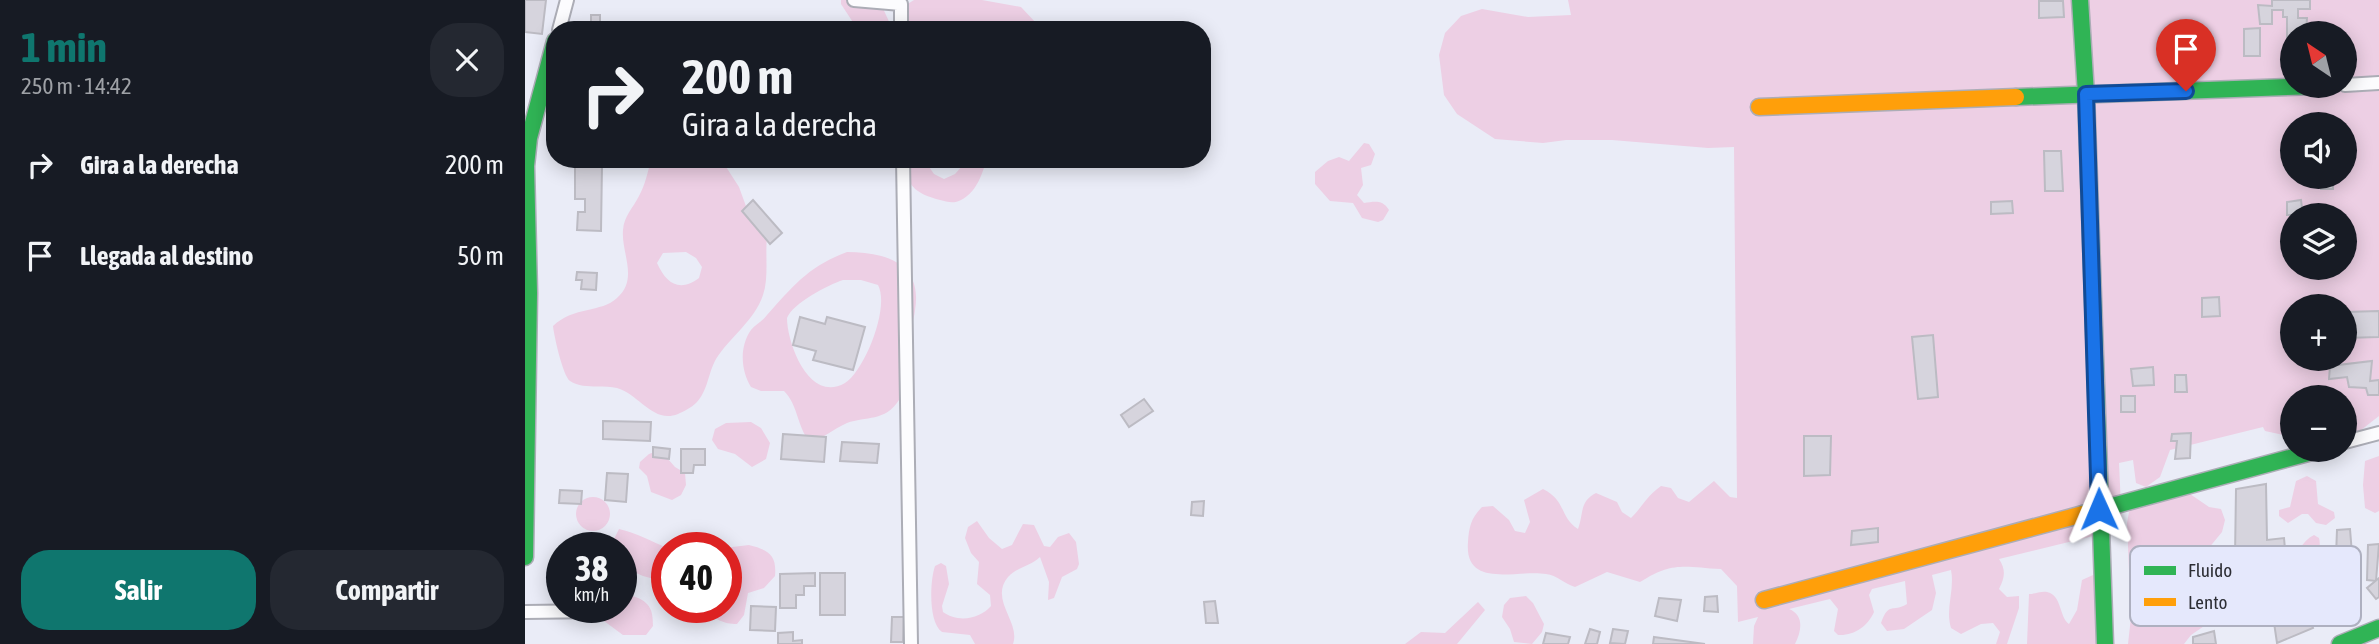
<!DOCTYPE html>
<html lang="es">
<head>
<meta charset="utf-8">
<style>
	body { margin:0; font-family:"Asap Condensed",sans-serif; background:#242831; color:#f1f3f6; height:100vh; display:flex; flex-direction:column; font-size:26px; white-space:nowrap }
	* { box-sizing:border-box; margin:0 }
	p { font-size:23px; color:#9ea1a6 }
	.icon { flex:none; width:38px; height:38px; fill:none; stroke:currentColor; stroke-width:2; stroke-linecap:round; stroke-linejoin:round }
	.map { position:relative; flex:1; overflow:hidden }
	.side { display:flex; flex-direction:column; background:#171b24; width:525px }
	.side>* { flex:none }
	.banner { position:absolute; left:21px; top:21px; width:665px; height:147px; border-radius:28px; box-shadow:0 4px 18px #0003; background:#171b24; color:#f1f3f6; overflow:hidden }
	.needle { width:46px; rotate:325deg }
	.buttons { position:absolute; left:1755px; top:21px; display:grid; gap:14px }
	.buttons a { display:grid; place-items:center; width:77px; height:77px; border-radius:50%; background:#171b24; box-shadow:0 4px 18px #0003; font-size:35px }
	.speed { position:absolute; left:21px; top:532px; display:flex; gap:14px; font-size:35px; font-weight:700; text-align:center }
	.speed>* { display:grid; place-content:center; width:91px; height:91px; border-radius:50%; background:#171b24; box-shadow:0 4px 18px #0003; line-height:1 }
	.speed small { font-size:18px; font-weight:400 }
	.speed .limit { border:10px solid #d22; background:#fff; color:#111 }
	.pin { position:absolute; display:grid; place-items:center; width:60px; height:60px; color:#fff; margin:-72px -30px; border-radius:50% 50% 50% 0; rotate:-45deg; box-shadow:0 0 7px #0007 }
	.pin .icon { rotate:45deg }
	.me { position:absolute; width:77px; margin:-38px; rotate:359deg; stroke-linejoin:round; filter:drop-shadow(0 0 5px #0008) }
	.turn { display:flex; align-items:center; gap:24px; height:147px; padding:0 21px; font-size:32px }
	.turn .icon { width:91px; height:91px; stroke-width:2.5 }
	.turn b { display:block; font-size:49px; line-height:60px }
	.round { display:grid; place-items:center; flex:none; width:74px; height:74px; border-radius:28px; background:#242831 }
	.summary { display:flex; align-items:center; justify-content:space-between; height:119px; padding:0 21px }
	h1 { font-size:42px; font-weight:700; line-height:52px; color:#0f766e }
	.button { display:flex; gap:14px; margin-top:auto; padding:14px 21px }
	.button a { flex:1; height:80px; border-radius:28px; background:#0f766e; color:#fff; font-size:28px; font-weight:700; line-height:80px; text-align:center }
	.button a+a { background:#242831; color:#f1f3f6 }
	ul { padding:0; list-style:none }
	li { display:flex; align-items:center; gap:21px; height:91px; padding:0 21px }
	li div { flex:1 }
	li b { display:block; font-size:26px }
	li em { font-style:normal }
	main { display:flex; flex:1; min-height:0 }
	.map>svg:first-child { display:block }
	.green { fill:#edcfe4; fill-rule:evenodd }
	.building { fill:#d6d4dd; stroke:#bcbbc3; stroke-width:2 }
	.lines { fill:none; stroke-linecap:round; stroke-linejoin:round }
	.street-casing { stroke:#acadb6; stroke-width:16 }
	.fast-casing { stroke:#acadb6; stroke-width:19 }
	.slow-casing { stroke:#acadb6; stroke-width:19 }
	.street { stroke:#fcfcfe; stroke-width:12 }
	.fast { stroke:#30b455; stroke-width:16 }
	.slow { stroke:#ff9f0a; stroke-width:16 }
	.route-casing { stroke:#114b97; stroke-width:18 }
	.route { stroke:#1a73e8; stroke-width:12 }
	.key { fill:#e5e8fc; stroke:#aeb0c0; stroke-width:2 }
	.key-label { font-size:19px; fill:#2d2e35 }
</style>
</head>
<body>
<main>
<section class="side">
<div class="summary"><div><h1>1 min</h1><p>250 m · 14:42</p></div><a class="round"><svg class="icon" aria-label="close" viewBox="0 0 24 24"><path d="M6 6l12 12M18 6L6 18"/></svg></a></div>
<ul>
<li><svg class="icon" aria-label="right" viewBox="0 0 24 24"><path d="M7 20v-9h11M14 6l5 5-5 5"/></svg><div><b>Gira a la derecha</b></div><em>200 m</em></li>
<li><svg class="icon" aria-label="arrive" viewBox="0 0 24 24"><path d="M6 21V4h12l-3 4 3 4H6"/></svg><div><b>Llegada al destino</b></div><em>50 m</em></li>
</ul>
<div class="button"><a>Salir</a><a>Compartir</a></div>
</section>
<div class="map">
<svg width="1854" height="644" viewBox="0 0 1854 644">
	<rect width="100%" height="100%" fill="#eaecf7"/>
	<g class="green">
		<path d="M 316,0 L 354,0 L 368,30 L 333,30 L 316,4 Z"/>
		<path d="M 389,0 L 457,0 L 496,7 L 512,24 L 527,30 L 379,30 L 381,5 Z"/>
		<path d="M 1043,0 L 1854,0 L 1854,416 L 1831,434 L 1820,438 L 1820,397 L 1768,397 L 1767,437 L 1740,431 L 1738,427 L 1645,450 L 1635,477 L 1621,487 L 1611,483 L 1608,460 L 1594,463 L 1597,529 L 1474,559 C 1481,570 1480,577 1474,589 L 1482,597 L 1494,596 L 1494,608 L 1482,644 L 1471,644 L 1475,632 L 1468,623 L 1456,624 L 1436,634 L 1426,628 C 1420,608 1430,590 1426,570 L 1407,575 L 1411,593 L 1407,610 L 1379,629 L 1362,631 L 1356,623 C 1364,601 1367,613 1382,604 L 1380,581 L 1347,589 L 1344,595 L 1349,612 C 1343,626 1329,636 1313,635 L 1309,631 L 1313,609 L 1305,599 L 1264,609 C 1279,615 1277,630 1270,644 L 1228,644 L 1229,626 L 1233,617 L 1213,622 L 1212,586 L 1196,569 C 1159,567 1148,561 1115,582 L 1082,572 L 1050,587 C 1039,584 1032,575 1021,574 C 993,569 939,590 943,542 C 944,527 946,518 957,507 L 968,506 L 984,520 L 990,531 L 1000,533 L 1005,522 L 999,500 L 1018,489 C 1041,500 1035,518 1053,529 C 1059,513 1054,502 1071,493 L 1092,502 L 1097,512 L 1106,518 C 1119,505 1119,499 1136,486 L 1146,488 L 1153,498 L 1164,502 L 1189,481 L 1205,497 L 1212,498 L 1209,147 L 1183,148 L 1087,140 L 1041,140 L 1018,143 L 970,139 L 932,114 L 919,95 L 914,55 L 920,33 L 936,16 L 957,9 L 1003,17 L 1046,15 ZM 1768,33 L 1820,33 L 1820,86 L 1768,86 ZM 1768,124 L 1820,124 L 1820,177 L 1768,177 ZM 1768,215 L 1820,215 L 1820,268 L 1768,268 ZM 1768,306 L 1820,306 L 1820,359 L 1768,359 Z"/>
		<path d="M 839,143 L 844,144 L 850,154 L 846,165 L 836,168 L 838,185 L 832,195 L 839,203 C 849,202 857,199 864,210 L 858,220 L 853,222 L 837,218 L 828,203 L 805,201 L 790,184 L 790,172 L 803,161 L 814,157 L 824,161 Z"/>
		<path d="M 126,159 L 196,159 L 214,187 L 226,220 L 242,236 C 240,255 244,277 238,295 C 230,320 205,337 191,359 C 183,373 183,391 171,403 C 167,407 158,412 153,414 C 128,424 114,394 92,388 C 77,384 58,390 45,381 C 38,376 29,336 28,326 C 49,306 76,313 92,298 C 114,279 96,253 98,230 C 99,216 108,208 114,196 C 120,185 123,172 126,159 ZM 161,252 L 171,258 L 177,267 L 174,278 C 154,293 141,283 132,263 L 138,253 Z"/>
		<path d="M 379,159 L 402,159 L 400,161 L 409,174 L 419,179 L 430,174 L 438,165 L 438,159 L 462,159 C 457,174 452,192 436,200 C 429,204 422,202 415,200 C 389,193 382,186 379,159 Z"/>
		<path d="M 322,252 C 360,252 398,263 390,310 C 389,321 384,331 383,342 C 381,359 383,385 374,400 C 360,422 341,416 322,423 C 308,429 299,439 284,441 C 272,426 273,405 259,391 L 236,391 L 226,387 C 216,371 214,347 226,330 C 230,325 238,321 242,315 C 268,286 284,266 322,252 ZM 318,280 L 336,280 L 353,285 C 365,307 340,370 320,383 C 284,404 262,343 262,318 C 268,303 303,285 318,280 Z"/>
		<path d="M 226,422 L 236,428 L 245,443 L 241,459 L 227,467 L 210,454 L 193,449 L 187,440 L 190,429 L 201,423 Z"/>
		<path d="M 135,450 L 150,467 L 160,473 L 161,485 L 156,495 L 147,500 L 126,492 L 122,476 L 114,468 L 115,462 L 124,454 Z"/>
		<path d="M 1854,456 L 1854,511 L 1850,513 L 1840,508 L 1838,485 L 1840,461 Z"/>
		<path d="M 1782,476 L 1791,481 L 1793,504 L 1809,512 L 1810,518 L 1801,525 L 1791,523 L 1783,514 L 1777,514 L 1763,523 L 1754,516 L 1754,510 L 1765,507 L 1771,481 Z"/>
		<path d="M 1665,494 L 1684,507 L 1696,509 L 1700,520 L 1697,532 L 1683,549 L 1675,569 L 1661,587 L 1661,598 L 1669,606 L 1680,611 L 1685,622 L 1666,635 L 1659,644 L 1603,644 L 1606,617 L 1602,523 L 1604,512 L 1612,505 Z"/>
		<circle cx="68" cy="514" r="17"/>
		<path d="M 452,521 L 464,538 L 477,549 L 487,545 L 498,524 L 509,525 L 519,546 L 525,547 L 533,537 L 544,533 L 551,542 L 554,564 L 552,569 L 537,577 L 529,598 L 523,600 L 524,582 L 515,557 C 506,566 492,567 483,577 C 464,600 496,622 488,644 L 450,644 L 445,635 L 417,632 C 403,622 405,580 410,566 L 416,563 L 421,566 L 424,584 L 417,606 L 418,612 C 433,623 455,619 466,606 L 465,595 L 452,584 L 454,562 L 446,553 L 440,538 L 443,527 Z"/>
		<path d="M 94,529 C 112,533 126,541 142,548 L 142,578 C 125,582 108,573 96,562 L 96,548 L 89,548 L 89,539 Z"/>
		<path d="M 1789,535 L 1794,538 C 1799,555 1779,604 1756,598 C 1747,596 1750,586 1743,581 C 1738,577 1734,577 1729,572 L 1730,561 C 1742,548 1746,556 1759,562 C 1772,558 1776,541 1789,535 Z"/>
		<path d="M 224,545 C 243,550 252,554 250,576 L 239,588 L 223,593 L 219,615 L 212,624 C 200,624 187,620 184,608 L 201,607 L 201,548 L 199,548 Z"/>
		<path d="M 1568,575 L 1573,577 L 1571,644 L 1502,644 L 1504,594 C 1510,594 1516,591 1522,592 C 1537,595 1534,617 1544,624 L 1552,610 L 1557,580 Z"/>
		<path d="M 108,596 C 125,602 128,609 128,626 L 121,635 L 98,635 L 79,621 L 80,607 L 96,607 L 96,597 Z"/>
		<path d="M 1001,596 L 1008,603 L 1019,624 L 1017,632 L 1007,644 L 989,642 L 985,629 L 977,617 L 979,605 L 985,598 Z"/>
		<path d="M 953,602 L 960,610 L 932,644 L 880,644 L 896,632 L 920,633 Z"/>
	</g>
	<g class="building">
		<path d="M 0,0 L 21,0 L 17,34 L 0,32 Z"/>
		<path d="M 1747,0 L 1785,0 L 1785,9 L 1773,9 L 1773,18 L 1782,18 L 1781,33 L 1768,33 L 1768,39 L 1762,39 L 1762,17 L 1758,17 L 1758,10 L 1747,10 L 1747,24 L 1735,24 L 1733,5 L 1747,6 Z"/>
		<path d="M 1514,1 L 1538,1 L 1539,17 L 1514,18 Z"/>
		<path d="M 66,15 L 75,15 L 75,30 L 66,29 Z"/>
		<path d="M 1735,28 L 1735,56 L 1719,56 L 1719,29 Z"/>
		<path d="M 1519,151 L 1536,151 L 1538,191 L 1520,191 Z"/>
		<path d="M 50,164 L 77,165 L 76,231 L 52,230 L 53,212 L 60,212 L 60,199 L 50,199 Z"/>
		<rect x="1796" y="177" width="12" height="12"/>
		<path d="M 228,200 L 257,233 L 245,244 L 217,211 Z"/>
		<path d="M 1776,200 L 1777,208 L 1771,215 L 1762,215 L 1762,202 Z"/>
		<path d="M 1487,201 L 1488,213 L 1466,214 L 1466,202 Z"/>
		<path d="M 52,272 L 72,273 L 71,290 L 56,289 L 57,280 L 51,280 Z"/>
		<path d="M 1694,297 L 1695,316 L 1677,317 L 1677,298 Z"/>
		<path d="M 1854,311 L 1854,337 L 1820,338 L 1820,312 Z"/>
		<path d="M 275,317 L 300,324 L 302,317 L 340,327 L 328,370 L 288,360 L 291,351 L 268,345 Z"/>
		<path d="M 1408,335 L 1413,397 L 1393,399 L 1387,337 Z"/>
		<path d="M 1847,361 L 1845,381 L 1854,380 L 1854,395 L 1843,395 L 1841,388 L 1824,387 L 1822,377 L 1804,379 L 1805,366 Z"/>
		<path d="M 1628,367 L 1629,385 L 1608,386 L 1606,369 Z"/>
		<path d="M 1650,375 L 1661,375 L 1662,392 L 1650,392 Z"/>
		<rect x="1596" y="396" width="14" height="16"/>
		<path d="M 619,399 L 628,411 L 604,427 L 596,415 Z"/>
		<path d="M 78,421 L 126,422 L 125,441 L 78,439 Z"/>
		<path d="M 1666,433 L 1665,458 L 1650,459 L 1652,441 L 1646,441 L 1647,434 Z"/>
		<path d="M 258,434 L 301,437 L 299,462 L 256,459 Z"/>
		<path d="M 1279,436 L 1306,436 L 1305,475 L 1279,476 Z"/>
		<path d="M 317,442 L 354,444 L 352,463 L 315,461 Z"/>
		<path d="M 128,447 L 145,449 L 144,459 L 128,457 Z"/>
		<path d="M 156,449 L 180,449 L 180,465 L 169,465 L 168,473 L 156,473 Z"/>
		<path d="M 82,473 L 103,474 L 101,502 L 80,500 Z"/>
		<path d="M 1741,484 L 1742,540 L 1759,538 L 1761,560 L 1749,566 L 1745,552 L 1730,557 L 1730,549 L 1710,557 L 1711,489 Z"/>
		<path d="M 35,490 L 57,491 L 56,504 L 34,503 Z"/>
		<path d="M 679,501 L 678,516 L 666,515 L 667,502 Z"/>
		<path d="M 1353,528 L 1353,542 L 1326,545 L 1327,531 Z"/>
		<path d="M 1825,529 L 1827,554 L 1811,556 L 1812,530 Z"/>
		<path d="M 1854,544 L 1851,581 L 1842,580 L 1843,545 Z"/>
		<path d="M 290,573 L 290,586 L 279,586 L 279,595 L 271,595 L 271,608 L 255,608 L 255,574 Z"/>
		<rect x="295" y="573" width="25" height="42"/>
		<path d="M 1854,578 L 1854,597 L 1851,599 L 1842,588 Z"/>
		<path d="M 1192,596 L 1193,612 L 1179,611 L 1180,597 Z"/>
		<path d="M 1134,598 L 1156,600 L 1152,621 L 1130,616 Z"/>
		<path d="M 690,601 L 693,623 L 681,623 L 679,602 Z"/>
		<path d="M 1780,605 L 1788,628 L 1752,643 L 1748,616 Z"/>
		<path d="M 226,606 L 251,607 L 250,631 L 225,630 Z"/>
		<path d="M 367,617 L 379,617 L 378,642 L 366,642 Z"/>
		<path d="M 1065,629 L 1075,632 L 1072,644 L 1060,644 Z"/>
		<path d="M 1088,629 L 1103,631 L 1100,644 L 1085,643 Z"/>
		<path d="M 1689,631 L 1691,644 L 1668,644 L 1668,637 Z"/>
		<path d="M 268,632 L 268,641 L 277,640 L 277,644 L 253,644 L 253,633 Z"/>
		<path d="M 1021,633 L 1045,637 L 1043,644 L 1018,644 Z"/>
		<path d="M 1129,637 L 1180,644 L 1128,644 Z"/>
	</g>
	<g class="lines">
		<defs>
			<g id="street">
				<path d="M 329,0 L 376,4 L 376,30"/>
				<path d="M 34,30 L 42,0"/>
				<path d="M 1820,85 L 1854,83"/>
				<path d="M 378,159 L 386,644"/>
				<path d="M 1820,442 L 1854,433"/>
				<path d="M 0,612 L 76,611"/>
			</g>
			<g id="fast">
				<path d="M 1555,0 L 1561,94 L 1580,644"/>
				<path d="M 1491,97 L 1791,86"/>
				<path d="M 1558,514 L 1794,450"/>
				<path d="M 0,557 L 4,293 L 1,166 L 4,138 L 30,41"/>
				<path d="M 1815,644 L 1854,628"/>
			</g>
			<g id="slow">
				<path d="M 1234,107 L 1491,97"/>
				<path d="M 1239,600 L 1558,514"/>
			</g>
		</defs>
		<use href="#street" class="street-casing"/>
		<use href="#fast" class="fast-casing"/>
		<use href="#slow" class="slow-casing"/>
		<use href="#street" class="street"/>
		<use href="#fast" class="fast"/>
		<use href="#slow" class="slow"/>
	</g>
	<g class="lines">
		<defs>
			<path id="route" d="M 1574,509 L 1561,94 L 1661,91"/>
		</defs>
		<use href="#route" class="route-casing"/>
		<use href="#route" class="route"/>
	</g>
	<rect x="1605" y="546" width="231" height="80" rx="10" class="key"/>
	<rect x="1619" y="566" width="32" height="9" fill="#30b455"/>
	<rect x="1619" y="598" width="32" height="8" fill="#ff9f0a"/>
	<g class="key-label">
		<text x="1663" y="577">Fluido</text>
		<text x="1663" y="609">Lento</text>
	</g>
</svg>
<div class="buttons">
<a><svg class="needle" viewBox="-14 -14 28 28"><path d="M0-13l5 13h-10z" fill="#e53935"/><path d="M0 13l5-13h-10z" fill="#9ea1a6"/></svg></a>
<a><svg class="icon" aria-label="sound" viewBox="0 0 24 24"><path d="M4 9h4l5-4v14l-5-4H4zM17 9q2 3 0 6"/></svg></a>
<a><svg class="icon" aria-label="layers" viewBox="0 0 24 24"><path d="M12 4l9 5-9 5-9-5zM3 14l9 5 9-5"/></svg></a>
<a>+</a>
<a>−</a>
</div>
<div class="speed"><div>38<small>km/h</small></div><div class="limit">40</div></div>
<div class="pin" style="left:1661px;top:91px;background:#d93025"><svg class="icon" aria-label="arrive" viewBox="0 0 24 24"><path d="M6 21V4h12l-3 4 3 4H6"/></svg></div>
<svg class="me" style="left:1574px;top:509px" viewBox="-20 -20 40 40"><path d="M0-17L14 15 0 8-14 15z" fill="#1a73e8" stroke="#fff" stroke-width="4"/></svg>
<div class="banner">
<div class="turn"><svg class="icon" aria-label="right" viewBox="0 0 24 24"><path d="M7 20v-9h11M14 6l5 5-5 5"/></svg><div><b>200 m</b>Gira a la derecha</div></div>
</div>
</div>
</main>
</body>
</html>
